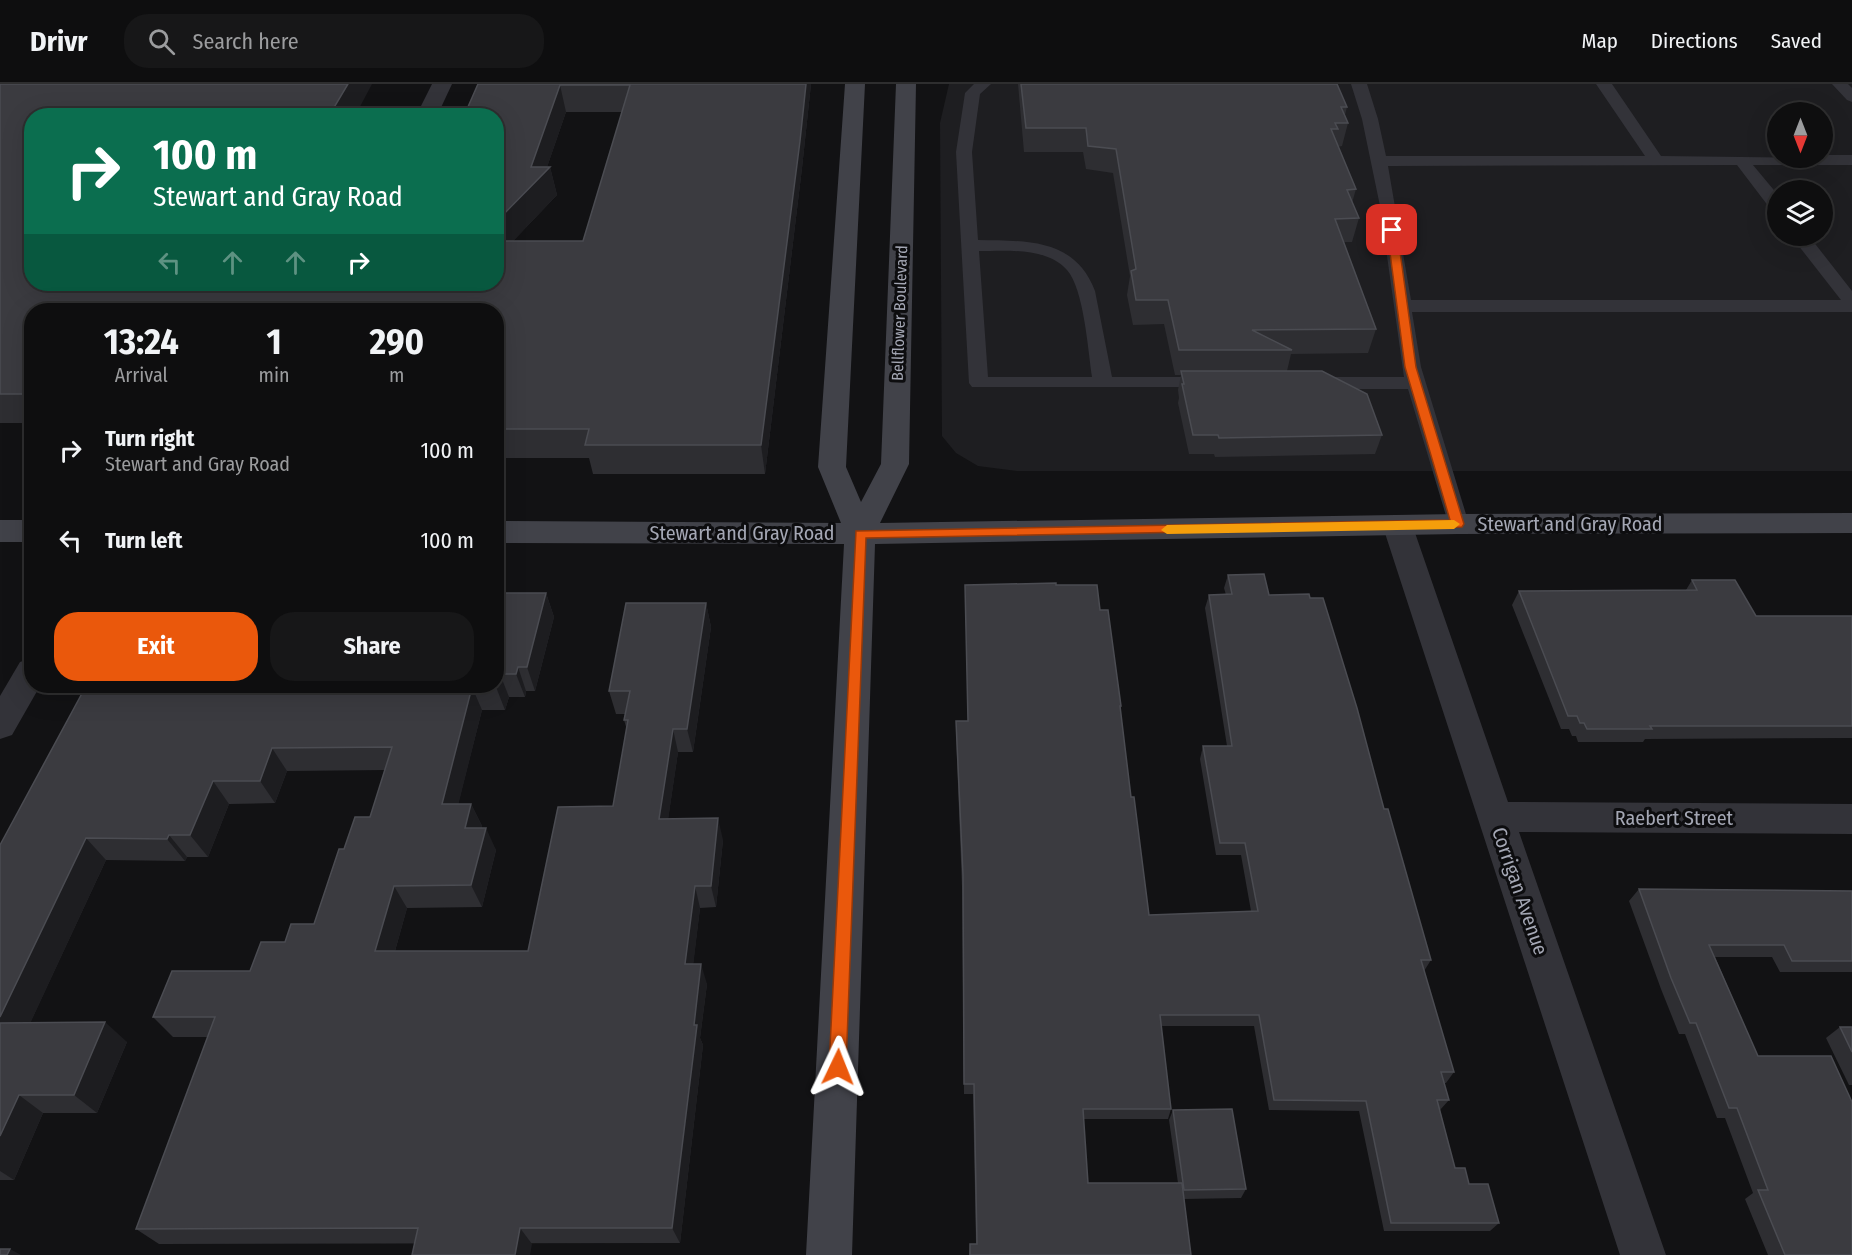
<!DOCTYPE html>
<html lang="en">
<head>
<meta charset="utf-8">
<style>
	body { margin:0; font-family:"Fira Sans Condensed",sans-serif; background:#171718; color:#f1f3f6; height:100vh; display:flex; flex-direction:column; font-size:22px; white-space:nowrap }
	* { box-sizing:border-box; margin:0 }
	p { font-size:20px; color:#9b9c9e }
	.icon { flex:none; width:33px; height:33px; fill:none; stroke:currentColor; stroke-width:2; stroke-linecap:round; stroke-linejoin:round }
	.map { position:relative; flex:1; overflow:hidden }
	.drawer { position:absolute; left:24px; top:219px; width:480px; height:390px; display:flex; flex-direction:column; background:#0e0e0f; border-radius:24px; box-shadow:0 6px 24px #0002,0 0 0 2px #2e2e2f }
	.drawer>* { flex:none }
	.top-card { position:absolute; left:24px; top:24px; width:480px; height:183px; border-radius:24px; box-shadow:0 6px 24px #0002,0 0 0 2px #2e2e2f; background:#0b6e4f; color:#fff; overflow:hidden }
	.needle { width:39px; rotate:180deg }
	.buttons { position:absolute; left:1767px; top:18px; display:grid; gap:12px }
	.buttons a { display:grid; place-items:center; width:66px; height:66px; border-radius:50%; background:#0e0e0f; box-shadow:0 6px 24px #0002,0 0 0 2px #2e2e2f; font-size:30px }
	.pin { position:absolute; display:grid; place-items:center; width:51px; height:51px; color:#fff; margin:-26px; border-radius:12px; box-shadow:0 3px 9px #0006 }
	.me { position:absolute; width:66px; margin:-33px; rotate:2deg; stroke-linejoin:round; filter:drop-shadow(0 0 4px #0008) }
	.turn { display:flex; align-items:center; gap:21px; height:126px; padding:0 30px; font-size:27px }
	.turn .icon { width:78px; height:78px; stroke-width:2.5 }
	.turn b { display:block; font-size:42px; line-height:51px }
	.lanes { display:flex; align-items:center; height:57px; padding:0 30px; background:#0003; justify-content:center; gap:30px; direction:ltr }
	.lanes .off { opacity:.35 }
	.eta { display:flex; justify-content:space-evenly; align-items:center; height:102px; text-align:center }
	.eta b { font-size:36px; font-weight:700; line-height:42px }
	.primary-button { display:flex; gap:12px; margin-top:auto; padding:12px 30px }
	.primary-button a { flex:1; height:69px; border-radius:24px; background:#ea580c; color:#fff; font-size:24px; font-weight:700; line-height:69px; text-align:center }
	.primary-button a+a { background:#171718; color:#f1f3f6 }
	ul { padding:0; list-style:none }
	li { display:flex; align-items:center; gap:18px; height:90px; padding:0 30px }
	li div { flex:1 }
	li b { display:block; font-size:22px }
	li em { font-style:normal }
	header { display:flex; align-items:center; gap:36px; box-sizing:border-box; height:84px; padding:0 30px; background:#0e0e0f; border-bottom:2px solid #2e2e2f }
	header strong { font-size:28px }
	nav { display:flex; gap:33px; margin-inline-start:auto; font-size:21px }
	.search { width:420px; height:54px; background:#171718; display:flex; align-items:center; gap:15px; box-sizing:border-box; padding:0 21px; border-radius:24px; color:#9b9c9e; font-size:22px }
	.map>svg:first-child { display:block }
	.built { fill:#1e1e21; fill-rule:evenodd }
	.lines { fill:none; stroke-linecap:round; stroke-linejoin:round }
	.lane { fill:#333339; fill-rule:evenodd }
	.street { fill:#333339; fill-rule:evenodd }
	.secondary { fill:#414249; fill-rule:evenodd }
	.wall { fill:#2e2e32; fill-rule:evenodd }
	.shaded-wall { fill:#1d1d20 }
	.building { fill:#3b3b40; stroke:#4b4c52; stroke-width:1.5 }
	.route { fill:#ea580c; stroke:#983908; stroke-width:1.5 }
	.slow { fill:#f59e0b }
	.labels { text-anchor:middle; stroke-width:6; stroke-linejoin:round; paint-order:stroke }
	.far-street-label { font-size:16px; fill:#a4a7b4; stroke:#0d0d0f }
	.street-label { font-size:20px; fill:#a4a7b4; stroke:#0d0d0f }
</style>
</head>
<body>
<header>
<strong>Drivr</strong>
<div class="search"><svg class="icon" aria-label="search" viewBox="0 0 24 24"><circle cx="10" cy="10" r="6"/><path d="M15 15l6 6"/></svg>Search here</div>
<nav><a>Map</a><a>Directions</a><a>Saved</a></nav>
</header>
<div class="map">
<svg width="1852" height="1171" viewBox="0 0 1852 1171">
	<rect width="100%" height="100%" fill="#121214"/>
	<path class="built" d="M 949,0 L 1852,0 L 1852,387 L 1017,387 L 978,382 L 956,369 L 942,352 L 940,39 ZM 1778,28 L 1822,28 L 1822,74 L 1778,74 ZM 1778,106 L 1822,106 L 1822,152 L 1778,152 Z"/>
	<g class="lines">
		<g class="lane">
			<path d="M 974,0 L 991,0 L 980,10 L 972,68 L 978,156 C 1027,157 1075,154 1095,207 L 1112,293 L 1211,293 L 1218,295 L 1221,299 L 1218,303 L 972,303 L 969,299 L 956,68 L 965,9 ZM 979,167 C 1006,167 1047,163 1067,186 C 1084,205 1088,267 1092,293 L 988,293 Z"/>
			<path d="M 1351,0 L 1367,0 L 1378,35 L 1386,72 L 1645,72 L 1596,0 L 1612,0 L 1661,72 L 1822,74 L 1822,71 L 1852,71 L 1852,81 L 1753,81 L 1778,111 L 1778,128 L 1772,127 L 1737,81 L 1388,82 L 1411,216 L 1841,216 L 1791,152 L 1809,152 L 1852,207 L 1852,228 L 1412,228 L 1421,283 L 1469,440 L 1466,445 L 1458,448 L 1450,445 L 1408,305 L 1312,305 L 1305,303 L 1302,299 L 1305,295 L 1312,293 L 1404,293 L 1380,122 L 1362,35 Z"/>
			<path d="M 1832,0 L 1848,0 L 1852,4 L 1852,18 L 1847,16 Z"/>
		</g>
		<g class="street">
			<path d="M 432,0 L 452,0 L 437,32 L 416,32 Z"/>
			<path d="M 1398,433 L 1409,436 L 1413,443 L 1508,718 L 1852,720 L 1852,750 L 1519,748 L 1666,1171 L 1620,1171 L 1383,443 L 1387,436 Z"/>
			<path d="M 32,574 L 32,602 L 40,602 L 12,651 L 0,655 L 0,612 L 20,578 Z"/>
		</g>
		<g class="secondary">
			<path d="M 845,0 L 865,0 L 846,383 L 861,418 L 881,380 L 896,0 L 916,0 L 909,380 L 880,439 L 1458,430 L 1852,429 L 1852,449 L 1458,450 L 875,460 L 852,1171 L 806,1171 L 844,460 L 496,459 L 496,437 L 841,439 L 818,383 Z"/>
			<rect x="0" y="436" width="32" height="22"/>
		</g>
	</g>
	<g class="wall">
		<path d="M 0,0 L 32,200 L 496,200 L 478,0 L 811,0 L 802,84 L 765,390 L 593,390 L 589,374 L 496,374 L 496,226 L 32,226 L 32,339 L 0,339 ZM 566,28 L 622,28 L 583,157 L 513,157 L 557,111 L 550,83 L 547,83 Z"/>
		<path d="M 1018,0 L 1337,0 L 1347,23 L 1345,31 L 1348,39 L 1342,62 L 1338,63 L 1356,105 L 1352,119 L 1359,134 L 1352,158 L 1344,158 L 1376,245 L 1368,269 L 1291,270 L 1287,287 L 1382,351 L 1375,370 L 1215,373 L 1214,370 L 1189,370 L 1178,319 L 1179,314 L 1178,306 L 1181,291 L 1175,291 L 1164,240 L 1133,241 L 1127,211 L 1130,192 L 1113,89 L 1086,85 L 1083,68 L 1024,68 Z"/>
		<path d="M 1228,491 L 1269,511 L 1384,725 L 1431,876 L 1424,887 L 1454,988 L 1446,999 L 1444,999 L 1449,1016 L 1440,1026 L 1455,1084 L 1469,1100 L 1499,1139 L 1490,1147 L 1384,1147 L 1359,1027 L 1269,1026 L 1254,942 L 1161,942 L 1171,1025 L 1168,1035 L 1083,1035 L 1088,1099 L 1178,1099 L 1169,1036 L 1173,1026 L 1246,1105 L 1241,1114 L 1184,1115 L 1191,1171 L 969,1171 L 970,1160 L 976,1160 L 973,1010 L 964,1010 L 962,803 L 956,650 L 956,637 L 968,637 L 965,501 L 1056,501 L 1100,526 L 1121,622 L 1120,628 L 1131,713 L 1149,831 L 1251,827 L 1241,771 L 1216,771 L 1200,675 L 1203,662 L 1227,662 L 1205,524 L 1209,511 L 1226,511 L 1224,504 Z"/>
		<path d="M 1692,496 L 1756,532 L 1852,532 L 1852,654 L 1645,655 L 1643,658 L 1578,658 L 1576,652 L 1572,652 L 1569,645 L 1561,645 L 1512,521 L 1519,507 L 1686,506 Z"/>
		<path d="M 496,509 L 546,509 L 554,533 L 535,607 L 526,607 L 525,613 L 509,613 L 505,626 L 482,626 L 458,720 L 471,720 L 482,742 L 482,744 L 496,766 L 482,823 L 407,824 L 395,867 L 528,867 L 613,722 L 627,646 L 624,636 L 625,630 L 616,630 L 609,607 L 706,519 L 711,543 L 693,668 L 678,668 L 668,735 L 723,756 L 716,823 L 700,824 L 693,880 L 707,900 L 700,954 L 703,961 L 680,1159 L 159,1160 L 136,1145 L 208,953 L 173,953 L 153,933 L 250,887 L 285,858 L 314,840 L 344,765 L 370,733 L 385,686 L 287,687 L 275,719 L 229,720 L 208,773 L 187,773 L 185,777 L 106,776 L 30,939 L 127,958 L 97,1029 L 43,1029 L 14,1096 L 0,1096 L 0,761 Z"/>
		<path d="M 1639,805 L 1852,807 L 1852,888 L 1780,888 L 1772,873 L 1715,873 L 1758,972 L 1852,1171 L 1768,1171 L 1745,1115 L 1753,1109 L 1725,1034 L 1717,1034 L 1685,950 L 1679,950 L 1661,905 L 1629,817 Z"/>
		<path d="M 1840,943 L 1852,943 L 1852,1001 L 1849,1001 L 1826,954 Z"/>
	</g>
	<g class="shaded-wall">
		<path d="M 348,0 L 372,0 L 355,32 L 329,32 Z"/>
		<path d="M 806,0 L 811,0 L 802,84 L 765,390 L 761,361 Z"/>
		<path d="M 560,1 L 566,28 L 545,89 L 550,83 L 557,111 L 496,175 L 496,138 L 531,83 Z"/>
		<path d="M 546,509 L 554,533 L 535,607 L 527,583 Z"/>
		<path d="M 706,519 L 711,543 L 693,668 L 687,645 Z"/>
		<path d="M 518,583 L 526,607 L 525,613 L 516,590 Z"/>
		<path d="M 500,590 L 509,613 L 505,626 L 496,603 Z"/>
		<path d="M 472,603 L 482,626 L 453,742 L 442,720 Z"/>
		<path d="M 673,645 L 678,668 L 665,757 L 659,735 Z"/>
		<path d="M 272,664 L 287,687 L 275,719 L 260,697 Z"/>
		<path d="M 213,697 L 229,720 L 208,773 L 190,751 Z"/>
		<path d="M 471,720 L 482,742 L 476,766 L 465,744 Z"/>
		<path d="M 718,734 L 723,756 L 716,823 L 711,802 Z"/>
		<path d="M 486,744 L 496,766 L 482,823 L 471,801 Z"/>
		<path d="M 169,751 L 187,773 L 185,777 L 167,755 Z"/>
		<path d="M 86,754 L 106,776 L 21,959 L 0,942 L 0,933 Z"/>
		<path d="M 394,802 L 407,824 L 389,888 L 375,867 Z"/>
		<path d="M 695,802 L 700,824 L 691,900 L 685,880 Z"/>
		<path d="M 701,880 L 707,900 L 700,954 L 703,961 L 680,1159 L 672,1144 L 694,941 Z"/>
		<path d="M 105,938 L 127,958 L 97,1029 L 74,1011 Z"/>
		<path d="M 19,1011 L 43,1029 L 14,1096 L 0,1087 L 0,1052 Z"/>
		<path d="M 520,1144 L 532,1160 L 530,1171 L 515,1171 Z"/>
		<path d="M 10,1165 L 21,1171 L 7,1171 Z"/>
	</g>
	<g class="building">
		<path d="M 0,0 L 348,0 L 329,32 L 32,32 L 32,200 L 496,200 L 496,157 L 583,157 L 630,1 L 560,1 L 531,83 L 550,83 L 496,138 L 496,32 L 464,32 L 478,0 L 806,0 L 800,57 L 761,361 L 585,361 L 589,345 L 496,345 L 496,226 L 32,226 L 32,310 L 0,310 Z"/>
		<path d="M 1021,0 L 1337,0 L 1347,23 L 1341,23 L 1348,39 L 1335,39 L 1338,45 L 1331,45 L 1356,105 L 1347,106 L 1359,134 L 1335,135 L 1376,245 L 1252,246 L 1292,266 L 1179,266 L 1168,216 L 1136,216 L 1131,187 L 1136,185 L 1116,65 L 1088,62 L 1086,44 L 1026,44 Z"/>
		<path d="M 1181,287 L 1322,287 L 1367,310 L 1382,351 L 1219,354 L 1218,351 L 1193,351 L 1182,300 L 1184,300 Z"/>
		<path d="M 1264,490 L 1269,511 L 1309,510 L 1310,514 L 1323,514 L 1357,624 L 1384,725 L 1388,725 L 1431,876 L 1421,876 L 1454,988 L 1441,988 L 1449,1016 L 1437,1016 L 1455,1084 L 1465,1084 L 1469,1100 L 1488,1100 L 1499,1139 L 1391,1139 L 1366,1017 L 1274,1016 L 1259,931 L 1160,931 L 1171,1025 L 1083,1025 L 1088,1099 L 1182,1099 L 1191,1171 L 970,1171 L 970,1160 L 977,1160 L 974,1000 L 964,1000 L 963,791 L 956,637 L 968,637 L 965,501 L 1056,499 L 1056,501 L 1097,501 L 1100,526 L 1108,526 L 1121,622 L 1120,622 L 1131,713 L 1134,713 L 1149,831 L 1258,827 L 1245,759 L 1220,759 L 1203,662 L 1232,662 L 1209,511 L 1232,510 L 1228,491 Z"/>
		<path d="M 1692,496 L 1735,496 L 1756,532 L 1852,532 L 1852,642 L 1650,642 L 1652,645 L 1587,645 L 1584,639 L 1580,639 L 1577,632 L 1568,632 L 1519,507 L 1697,506 Z"/>
		<path d="M 496,509 L 546,509 L 527,583 L 518,583 L 516,590 L 500,590 L 496,601 Z"/>
		<path d="M 626,519 L 706,519 L 687,645 L 673,645 L 659,735 L 718,734 L 711,802 L 695,802 L 685,880 L 701,880 L 694,941 L 697,941 L 672,1144 L 520,1144 L 515,1171 L 412,1171 L 418,1144 L 136,1145 L 215,933 L 153,933 L 172,887 L 250,887 L 261,858 L 285,858 L 291,840 L 314,840 L 339,765 L 344,765 L 355,733 L 370,733 L 392,663 L 272,664 L 260,697 L 213,697 L 190,751 L 169,751 L 167,755 L 86,754 L 0,933 L 0,761 L 86,602 L 496,602 L 496,603 L 472,603 L 442,720 L 471,720 L 465,744 L 486,744 L 471,801 L 394,802 L 375,867 L 528,867 L 558,723 L 613,722 L 628,636 L 624,636 L 630,607 L 609,607 Z"/>
		<path d="M 1639,805 L 1852,807 L 1852,877 L 1792,877 L 1784,861 L 1709,861 L 1758,972 L 1831,972 L 1852,1018 L 1852,1171 L 1785,1171 L 1758,1106 L 1768,1106 L 1737,1024 L 1729,1024 L 1696,939 L 1690,939 L 1671,894 Z"/>
		<path d="M 105,938 L 74,1011 L 19,1011 L 0,1052 L 0,939 Z"/>
		<path d="M 1840,943 L 1852,943 L 1852,968 Z"/>
		<path d="M 1232,1025 L 1246,1105 L 1184,1106 L 1173,1026 Z"/>
		<path d="M 0,1165 L 10,1165 L 7,1171 L 0,1171 Z"/>
	</g>
	<path class="route" d="M 1392,143 L 1397,146 L 1416,283 L 1464,440 L 1462,443 L 866,454 L 846,983 L 844,989 L 838,991 L 832,989 L 829,983 L 856,447 L 1450,436 L 1405,283 L 1387,146 Z"/>
	<path class="slow" d="M 1454,436 L 1460,440 L 1454,445 L 1167,450 L 1161,446 L 1167,441 Z"/>
	<g class="labels">
		<g class="far-street-label">
			<text transform="translate(899 229) rotate(-88)" y="6">Bellflower Boulevard</text>
		</g>
		<g class="street-label">
			<text x="1570" y="447">Stewart and Gray Road</text>
			<text x="742" y="456">Stewart and Gray Road</text>
			<text x="1674" y="741">Raebert Street</text>
			<text transform="translate(1520 807) rotate(71)" y="7">Corrigan Avenue</text>
		</g>
	</g>
</svg>
<div class="buttons">
<a><svg class="needle" viewBox="-14 -14 28 28"><path d="M0-13l5 13h-10z" fill="#e53935"/><path d="M0 13l5-13h-10z" fill="#9b9c9e"/></svg></a>
<a><svg class="icon" aria-label="layers" viewBox="0 0 24 24"><path d="M12 4l9 5-9 5-9-5zM3 14l9 5 9-5"/></svg></a>
</div>
<div class="pin" style="left:1392px;top:146px;background:#d93025"><svg class="icon" aria-label="arrive" viewBox="0 0 24 24"><path d="M6 21V4h12l-3 4 3 4H6"/></svg></div>
<svg class="me" style="left:838px;top:983px" viewBox="-20 -20 40 40"><path d="M0-17L14 15 0 8-14 15z" fill="#ea580c" stroke="#fff" stroke-width="4"/></svg>
<div class="top-card">
<div class="turn"><svg class="icon" aria-label="right" viewBox="0 0 24 24"><path d="M7 20v-9h11M14 6l5 5-5 5"/></svg><div><b>100 m</b>Stewart and Gray Road</div></div>
<div class="lanes"><svg class="icon off" aria-label="left" viewBox="0 0 24 24"><path d="M17 20v-9H6M10 6l-5 5 5 5"/></svg><svg class="icon off" aria-label="ahead" viewBox="0 0 24 24"><path d="M12 20V5M6 11l6-6 6 6"/></svg><svg class="icon off" aria-label="ahead" viewBox="0 0 24 24"><path d="M12 20V5M6 11l6-6 6 6"/></svg><svg class="icon" aria-label="right" viewBox="0 0 24 24"><path d="M7 20v-9h11M14 6l5 5-5 5"/></svg></div>
</div>
<section class="drawer">
<div class="eta">
<div><b>13:24</b><p>Arrival</p></div>
<div><b>1</b><p>min</p></div>
<div><b>290</b><p>m</p></div>
</div>
<ul>
<li><svg class="icon" aria-label="right" viewBox="0 0 24 24"><path d="M7 20v-9h11M14 6l5 5-5 5"/></svg><div><b>Turn right</b><p>Stewart and Gray Road</p></div><em>100 m</em></li>
<li><svg class="icon" aria-label="left" viewBox="0 0 24 24"><path d="M17 20v-9H6M10 6l-5 5 5 5"/></svg><div><b>Turn left</b></div><em>100 m</em></li>
</ul>
<div class="primary-button"><a>Exit</a><a>Share</a></div>
</section>
</div>
</body>
</html>
